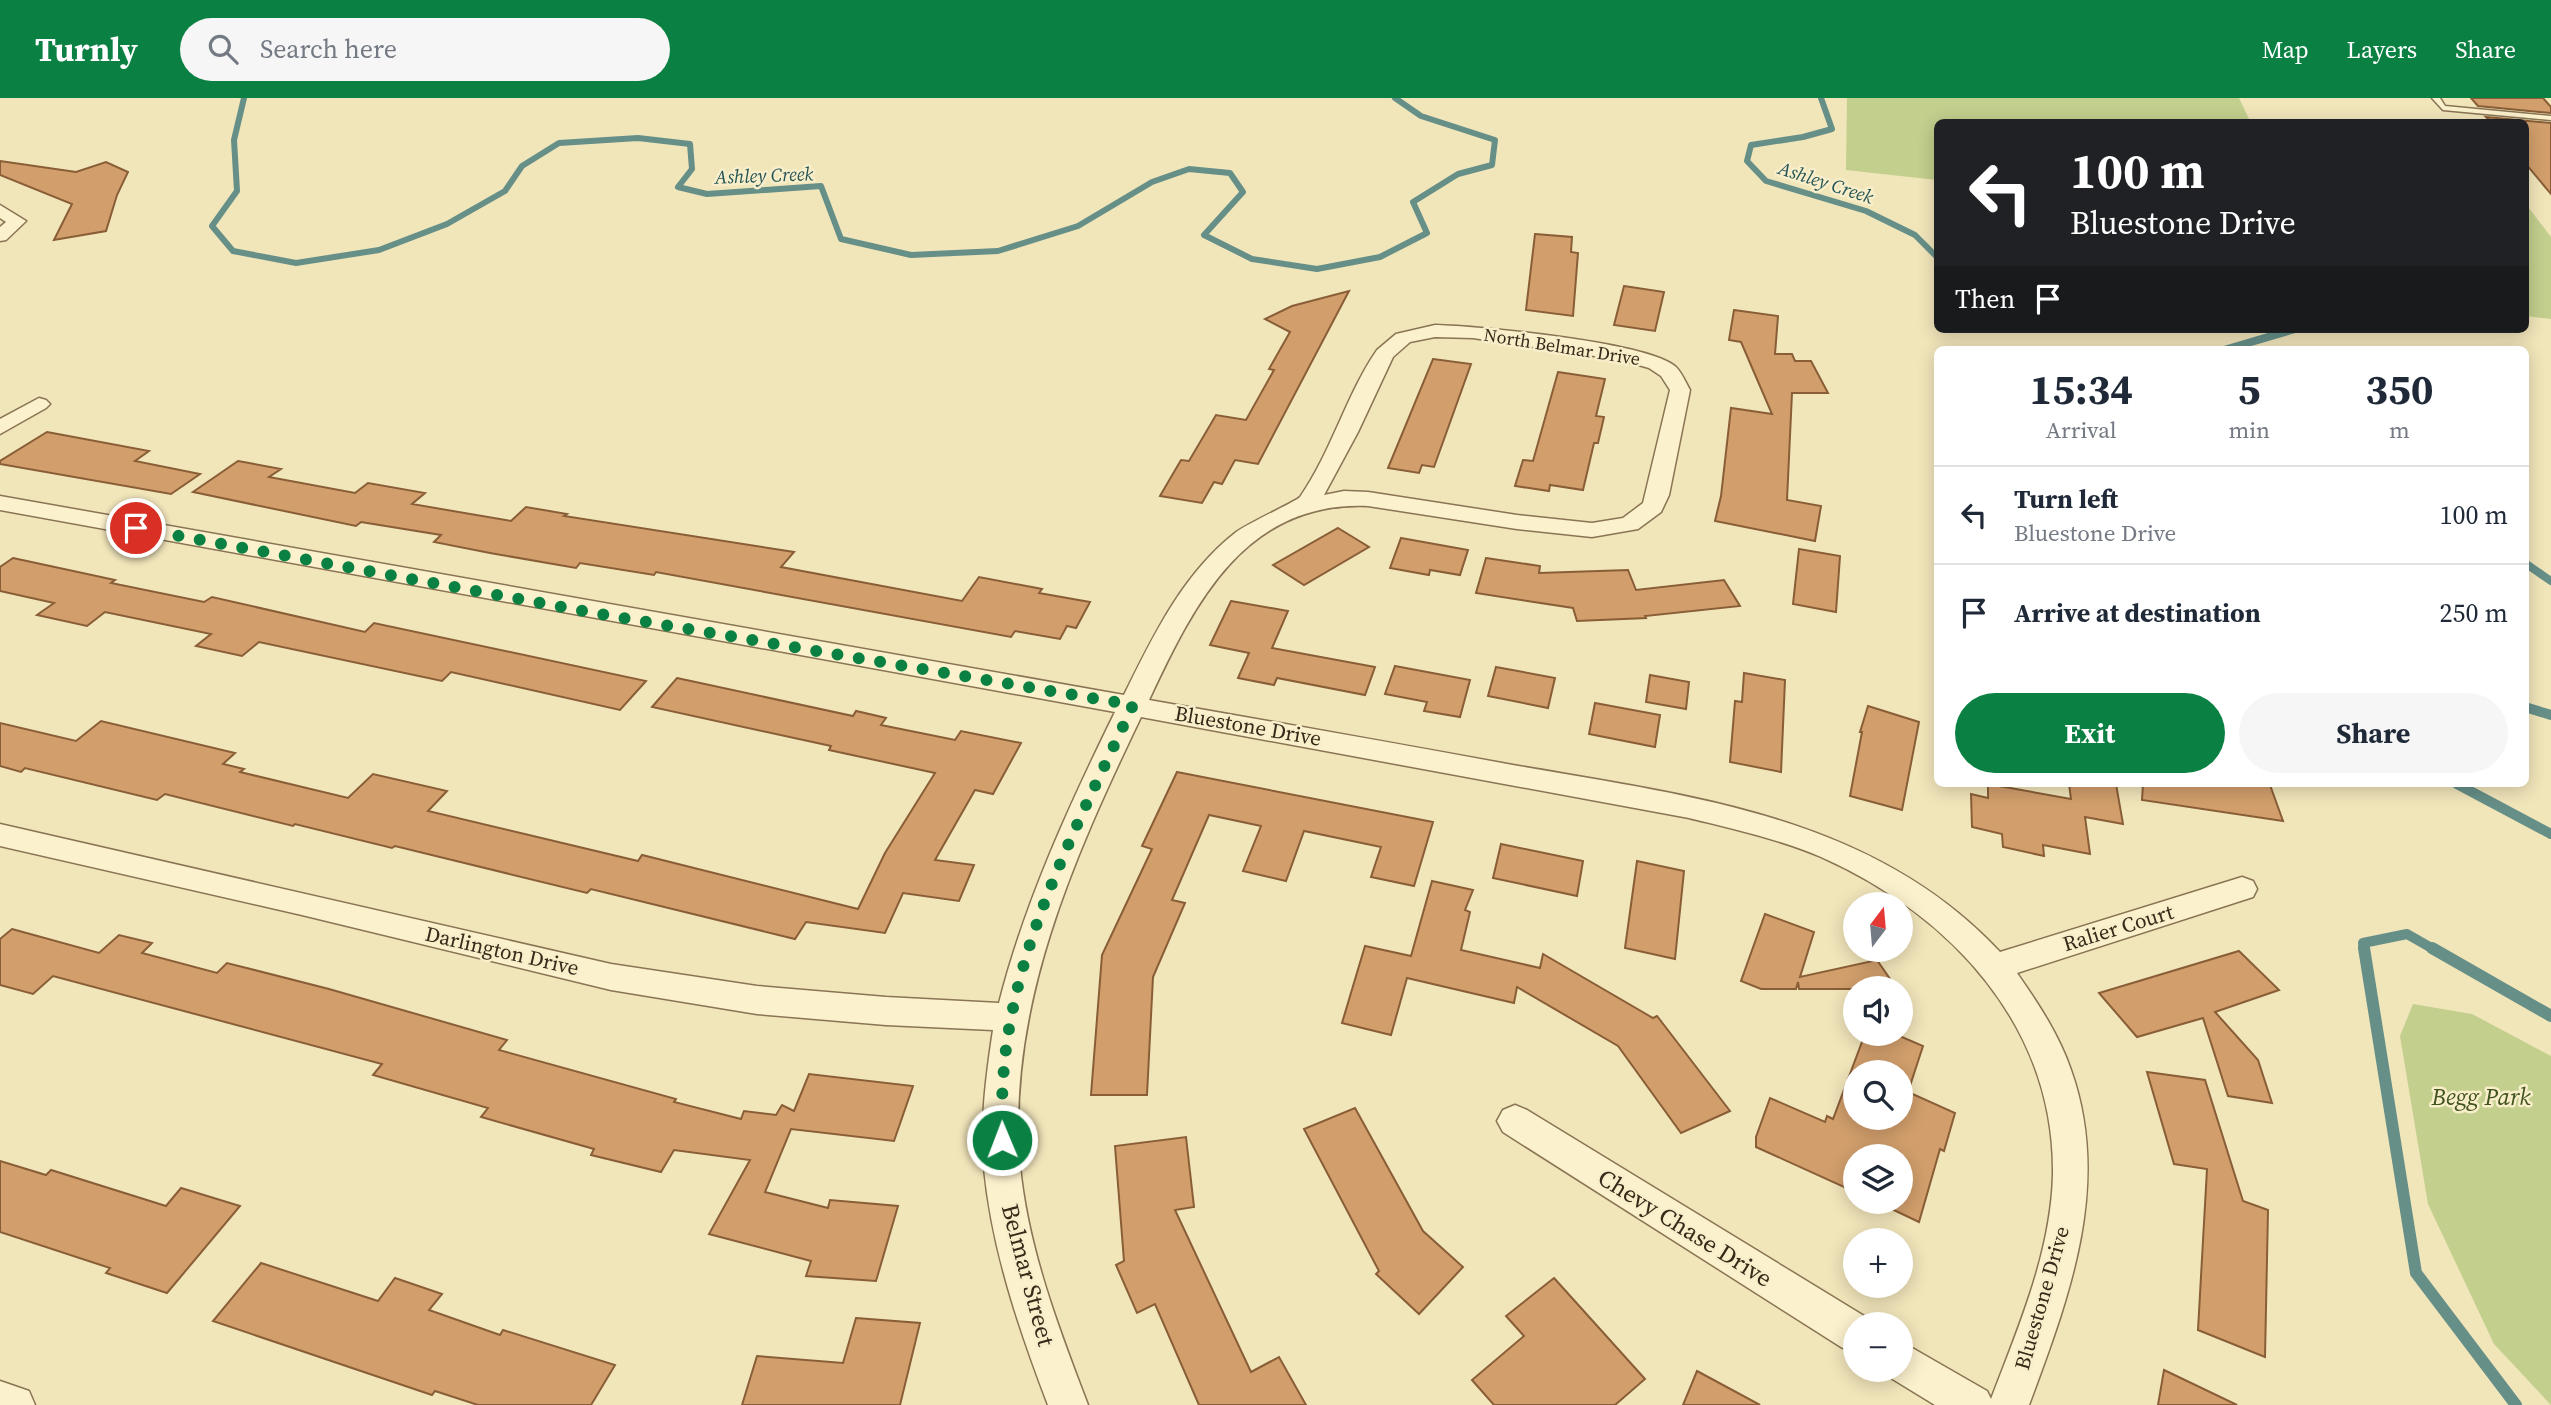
<!DOCTYPE html>
<html lang="en">
<head>
<meta charset="utf-8">
<style>
	body { margin:0; font-family:"Source Serif 4",serif; background:#f6f6f7; color:#1f2937; height:100vh; display:flex; flex-direction:column; font-size:26px; white-space:nowrap }
	* { box-sizing:border-box; margin:0 }
	p { font-size:23px; color:#747a83 }
	.icon { flex:none; width:38px; height:38px; fill:none; stroke:currentColor; stroke-width:2; stroke-linecap:round; stroke-linejoin:round }
	.map { position:relative; flex:1; overflow:hidden }
	.side { position:absolute; left:1934px; top:248px; width:595px; height:441px; display:flex; flex-direction:column; background:#fff; border-radius:10px; box-shadow:0 4px 18px #0003 }
	.side>* { flex:none }
	.banner { position:absolute; left:1934px; top:21px; width:595px; height:214px; border-radius:10px; box-shadow:0 4px 18px #0003; background:#202124; color:#fff; overflow:hidden }
	.needle { width:46px; rotate:16deg }
	.controls { position:absolute; left:1843px; top:794px; display:grid; gap:14px }
	.controls a { display:grid; place-items:center; width:70px; height:70px; border-radius:50%; background:#fff; box-shadow:0 4px 18px #0003; font-size:35px }
	.pin { position:absolute; display:grid; place-items:center; width:60px; height:60px; color:#fff; margin:-30px; border:4px solid #fff; border-radius:50%; box-shadow:0 2px 7px #0007 }
	.me { position:absolute; width:77px; margin:-38px; rotate:359deg; stroke-linejoin:round; filter:drop-shadow(0 0 5px #0008) }
	.turn { display:flex; align-items:center; gap:24px; height:147px; padding:0 21px; font-size:32px }
	.turn .icon { width:91px; height:91px; stroke-width:2.5 }
	.turn b { display:block; font-size:49px; line-height:60px }
	.then { display:flex; align-items:center; height:66px; padding:0 21px; background:#0003; gap:14px; font-size:26px }
	.eta { display:flex; justify-content:space-evenly; align-items:center; height:119px; text-align:center }
	.eta b { font-size:42px; font-weight:700; line-height:49px }
	.primary-button { display:flex; gap:14px; margin-top:auto; padding:14px 21px }
	.primary-button a { flex:1; height:80px; border-radius:42px; background:#0b8043; color:#fff; font-size:28px; font-weight:700; line-height:80px; text-align:center }
	.primary-button a+a { background:#f6f6f7; color:#1f2937 }
	ul { padding:0; list-style:none }
	li { display:flex; align-items:center; gap:21px; height:98px; padding:0 21px; border-top:2px solid #e0e1e3 }
	li div { flex:1 }
	li b { display:block; font-size:26px }
	li em { font-style:normal }
	header { display:flex; align-items:center; gap:42px; box-sizing:border-box; height:98px; padding:0 35px; background:#0b8043; color:#fff }
	header strong { font-size:33px }
	nav { display:flex; gap:38px; margin-inline-start:auto; font-size:24px }
	.search { width:490px; height:63px; background:#f6f6f7; display:flex; align-items:center; gap:18px; box-sizing:border-box; padding:0 24px; border-radius:38px; color:#747a83; font-size:26px }
	.map>svg:first-child { display:block }
	.green { fill:#c2cf8d }
	.lines { fill:none; stroke-linecap:round; stroke-linejoin:round }
	.stream-far3 { stroke:#668f88; stroke-width:6 }
	.stream-far2 { stroke:#668f88; stroke-width:8 }
	.stream-far1 { stroke:#668f88; stroke-width:10 }
	.stream { stroke:#668f88; stroke-width:12 }
	.building { fill:#d29f6c; stroke:#895e37; stroke-width:2; fill-rule:evenodd }
	.service-casing { stroke:#897453; stroke-width:3 }
	.minor-casing { stroke:#897453; stroke-width:3 }
	.service { fill:#fcf1cd; fill-rule:evenodd }
	.minor { fill:#fcf1cd; fill-rule:evenodd }
	.route { stroke:#0b8043; stroke-width:12; stroke-dasharray:0 21.6 }
	.labels { text-anchor:middle; stroke-width:5; stroke-linejoin:round; paint-order:stroke }
	.far-street-label { font-size:18px; fill:#362a19; stroke:#f8eeca }
	.far-water-label { font-size:19px; font-style:italic; fill:#275657; stroke:#f8eeca }
	.street-label { font-size:21px; fill:#362a19; stroke:#f8eeca }
	.near-park-label { font-size:24px; font-style:italic; fill:#42541e; stroke:#f8eeca }
	.near-street-label { font-size:24px; fill:#362a19; stroke:#f8eeca }
</style>
</head>
<body>
<header>
<strong>Turnly</strong>
<div class="search"><svg class="icon" aria-label="search" viewBox="0 0 24 24"><circle cx="10" cy="10" r="6"/><path d="M15 15l6 6"/></svg>Search here</div>
<nav><a>Map</a><a>Layers</a><a>Share</a></nav>
</header>
<div class="map">
<svg width="2551" height="1307" viewBox="0 0 2551 1307">
	<rect width="100%" height="100%" fill="#f1e5ba"/>
	<g class="green">
		<path d="M 1847,0 L 2239,0 L 2249,21 L 2286,24 L 1937,24 L 1937,82 L 1846,72 Z"/>
		<path d="M 2525,105 L 2551,139 L 2551,221 L 2525,218 Z"/>
		<path d="M 2413,906 L 2472,916 L 2551,958 L 2551,1307 L 2494,1246 L 2428,1106 L 2400,938 Z"/>
	</g>
	<g class="lines">
		<g class="stream-far3">
			<path d="M 244,0 L 234,42 L 237,93 L 212,128 L 233,153 L 296,165 L 379,152 L 447,126 L 505,93 L 522,68 L 559,45 L 638,40 L 690,46 L 692,71 L 678,89 L 707,96 L 821,88 L 841,141 L 911,157 L 998,153 L 1078,128 L 1152,84 L 1189,71 L 1230,75 L 1243,94 L 1204,137 L 1252,161 L 1317,171 L 1380,159 L 1427,135 L 1413,104 L 1458,76 L 1492,67 L 1495,42 L 1421,18 L 1395,0"/>
			<path d="M 1821,0 L 1832,31 L 1803,39 L 1751,47 L 1747,63 L 1766,83 L 1866,113 L 1915,137 L 1937,159"/>
		</g>
		<g class="stream-far2">
			<path d="M 2224,252 L 2295,231"/>
			<path d="M 2525,465 L 2551,483"/>
		</g>
		<g class="stream-far1">
			<path d="M 2525,609 L 2551,617"/>
			<path d="M 2457,686 L 2551,736"/>
			<path d="M 2364,852 L 2363,845 L 2407,836 L 2435,852"/>
		</g>
		<g class="stream">
			<path d="M 2364,850 L 2416,1175 L 2516,1307"/>
			<path d="M 2432,850 L 2551,918"/>
		</g>
	</g>
	<g class="building">
		<path d="M 2471,0 L 2543,0 L 2551,9 L 2551,15 L 2478,8 Z"/>
		<path d="M 2486,19 L 2551,25 L 2551,96 L 2525,65 L 2525,24 L 2491,24 Z"/>
		<path d="M 0,63 L 76,74 L 106,64 L 128,74 L 117,97 L 106,133 L 54,142 L 72,106 L 0,77 Z"/>
		<path d="M 1535,136 L 1572,139 L 1571,154 L 1578,155 L 1573,218 L 1526,212 Z"/>
		<path d="M 1624,188 L 1664,194 L 1655,233 L 1614,227 Z"/>
		<path d="M 1349,193 L 1258,366 L 1235,362 L 1222,386 L 1214,384 L 1202,405 L 1160,398 L 1181,362 L 1189,363 L 1216,317 L 1246,322 L 1274,272 L 1269,271 L 1290,234 L 1265,221 L 1292,208 Z"/>
		<path d="M 1734,212 L 1778,218 L 1775,256 L 1792,256 L 1795,263 L 1811,263 L 1828,295 L 1792,295 L 1787,402 L 1821,408 L 1815,443 L 1715,423 L 1721,398 L 1731,310 L 1772,316 L 1741,244 L 1729,242 Z"/>
		<path d="M 1433,261 L 1471,266 L 1434,369 L 1422,367 L 1419,375 L 1388,370 Z"/>
		<path d="M 1558,274 L 1605,281 L 1596,318 L 1604,319 L 1598,345 L 1594,345 L 1583,392 L 1550,387 L 1549,393 L 1515,388 L 1523,362 L 1533,363 Z"/>
		<path d="M 47,334 L 149,353 L 135,363 L 200,376 L 171,396 L 0,366 L 0,363 Z"/>
		<path d="M 238,363 L 281,371 L 269,379 L 355,395 L 368,385 L 425,395 L 412,406 L 511,423 L 526,409 L 567,416 L 564,418 L 794,454 L 781,469 L 962,503 L 979,479 L 1042,491 L 1039,495 L 1090,504 L 1076,530 L 1067,528 L 1060,541 L 1015,533 L 1011,539 L 656,474 L 654,477 L 580,465 L 576,470 L 490,455 L 434,444 L 441,437 L 361,424 L 356,428 L 193,394 Z"/>
		<path d="M 1338,430 L 1369,449 L 1304,487 L 1273,467 Z"/>
		<path d="M 1401,440 L 1468,452 L 1460,477 L 1430,472 L 1429,477 L 1390,470 Z"/>
		<path d="M 1799,451 L 1840,458 L 1836,514 L 1793,506 Z"/>
		<path d="M 13,460 L 115,482 L 111,485 L 204,504 L 212,499 L 365,534 L 374,525 L 646,583 L 620,612 L 451,574 L 442,583 L 259,544 L 242,558 L 196,548 L 211,536 L 105,514 L 87,528 L 37,517 L 54,505 L 0,493 L 0,469 Z"/>
		<path d="M 1486,460 L 1540,468 L 1539,475 L 1628,472 L 1636,492 L 1724,482 L 1740,508 L 1645,518 L 1646,520 L 1577,523 L 1573,510 L 1476,495 Z"/>
		<path d="M 1231,503 L 1288,513 L 1272,550 L 1375,569 L 1365,597 L 1277,580 L 1274,587 L 1238,580 L 1249,555 L 1210,547 Z"/>
		<path d="M 1395,568 L 1470,582 L 1460,619 L 1424,613 L 1427,604 L 1385,596 Z"/>
		<path d="M 1496,569 L 1555,580 L 1548,610 L 1488,598 Z"/>
		<path d="M 1744,575 L 1785,582 L 1781,674 L 1730,664 L 1735,603 L 1742,604 Z"/>
		<path d="M 1650,577 L 1689,584 L 1686,611 L 1646,604 Z"/>
		<path d="M 677,580 L 853,618 L 856,613 L 886,620 L 881,627 L 955,642 L 961,633 L 1021,645 L 993,696 L 975,692 L 935,762 L 974,767 L 959,803 L 903,795 L 885,835 L 806,824 L 795,841 L 591,791 L 587,795 L 395,748 L 392,750 L 295,726 L 293,728 L 165,696 L 157,702 L 25,670 L 21,674 L 0,668 L 0,625 L 76,643 L 101,623 L 235,655 L 223,666 L 244,671 L 240,674 L 348,700 L 373,676 L 447,693 L 428,713 L 638,763 L 642,757 L 858,811 L 885,755 L 935,675 L 829,652 L 831,648 L 652,609 Z"/>
		<path d="M 1595,605 L 1660,617 L 1655,649 L 1589,636 Z"/>
		<path d="M 1868,608 L 1919,624 L 1902,712 L 1850,698 L 1862,634 L 1860,634 Z"/>
		<path d="M 1177,674 L 1433,724 L 1414,788 L 1371,779 L 1381,749 L 1304,733 L 1286,783 L 1243,773 L 1261,728 L 1209,717 L 1172,802 L 1185,805 L 1153,879 L 1147,997 L 1091,997 L 1102,857 L 1152,751 L 1142,748 Z"/>
		<path d="M 1988,686 L 2071,701 L 2069,686 L 2116,686 L 2123,726 L 2085,719 L 2090,756 L 2043,747 L 2044,758 L 2003,749 L 2002,736 L 1972,729 L 1971,696 L 1988,700 Z"/>
		<path d="M 2143,686 L 2270,687 L 2283,723 L 2142,702 Z"/>
		<path d="M 1501,746 L 1583,763 L 1577,798 L 1493,780 Z"/>
		<path d="M 1637,763 L 1684,773 L 1675,861 L 1625,850 Z"/>
		<path d="M 1432,783 L 1473,792 L 1465,812 L 1470,814 L 1461,852 L 1540,870 L 1543,856 L 1653,920 L 1657,918 L 1730,1013 L 1681,1035 L 1618,948 L 1517,889 L 1514,905 L 1407,880 L 1391,937 L 1342,925 L 1365,848 L 1411,858 Z"/>
		<path d="M 1765,816 L 1814,834 L 1800,879 L 1877,862 L 1897,891 L 1799,891 L 1798,884 L 1796,891 L 1761,891 L 1741,883 Z"/>
		<path d="M 12,831 L 99,855 L 119,837 L 152,845 L 142,855 L 217,875 L 227,865 L 329,891 L 507,942 L 499,952 L 676,1001 L 674,1004 L 741,1021 L 744,1013 L 776,1017 L 782,1007 L 794,1013 L 809,976 L 913,988 L 894,1043 L 791,1031 L 765,1094 L 828,1110 L 830,1102 L 898,1108 L 876,1183 L 806,1178 L 811,1163 L 709,1136 L 750,1062 L 674,1052 L 661,1074 L 591,1057 L 594,1051 L 481,1019 L 488,1010 L 373,977 L 382,966 L 53,878 L 33,896 L 0,887 L 0,841 Z"/>
		<path d="M 2239,853 L 2279,892 L 2215,914 L 2258,962 L 2272,1005 L 2228,998 L 2203,920 L 2137,939 L 2099,895 Z"/>
		<path d="M 1865,936 L 1895,936 L 1923,948 L 1908,994 L 1955,1015 L 1944,1053 L 1940,1051 L 1919,1124 L 1877,1104 L 1900,1104 L 1900,1059 L 1855,1059 L 1855,1094 L 1756,1049 L 1756,1039 L 1770,1000 L 1825,1024 L 1827,1018 L 1833,1021 ZM 1855,975 L 1900,975 L 1900,1020 L 1855,1020 Z"/>
		<path d="M 2147,974 L 2205,982 L 2243,1103 L 2268,1112 L 2265,1259 L 2198,1232 L 2207,1071 L 2174,1066 Z"/>
		<path d="M 1355,1010 L 1423,1133 L 1463,1169 L 1419,1216 L 1376,1176 L 1379,1173 L 1304,1031 Z"/>
		<path d="M 1186,1039 L 1194,1109 L 1175,1112 L 1251,1274 L 1279,1259 L 1306,1307 L 1199,1307 L 1155,1206 L 1137,1215 L 1116,1167 L 1124,1163 L 1115,1048 Z"/>
		<path d="M 0,1063 L 46,1077 L 51,1072 L 166,1108 L 181,1090 L 240,1108 L 167,1195 L 106,1175 L 110,1170 L 0,1134 Z"/>
		<path d="M 261,1165 L 378,1203 L 395,1180 L 442,1196 L 429,1212 L 500,1237 L 503,1232 L 615,1267 L 591,1307 L 478,1307 L 435,1293 L 432,1297 L 213,1223 Z"/>
		<path d="M 1554,1180 L 1645,1281 L 1615,1307 L 1494,1307 L 1472,1282 L 1524,1238 L 1506,1218 Z"/>
		<path d="M 856,1220 L 920,1225 L 900,1307 L 742,1307 L 757,1258 L 843,1265 Z"/>
		<path d="M 2164,1272 L 2237,1307 L 2158,1307 Z"/>
		<path d="M 1697,1273 L 1760,1307 L 1683,1307 Z"/>
	</g>
	<g class="lines">
		<defs>
			<path id="service" d="M 2432,0 L 2440,0 L 2445,8 L 2551,18 L 2551,22 L 2443,12 Z"/>
			<g id="minor">
				<path d="M 0,107 L 26,123 L 6,142 L 0,143 L 0,129 L 6,124 L 0,120 Z"/>
				<path d="M 1435,227 C 1477,228 1649,244 1676,269 C 1682,275 1686,285 1690,292 L 1669,397 L 1661,414 L 1638,431 L 1592,439 L 1517,431 L 1368,408 C 1244,403 1194,506 1149,602 C 1267,623 1384,643 1502,665 C 1680,697 1870,714 2000,854 L 2242,779 L 2253,783 L 2257,791 L 2253,799 L 2017,875 C 2038,905 2059,937 2071,972 C 2112,1087 2069,1199 2029,1307 L 1935,1307 L 1886,1277 L 1884,1272 L 1900,1272 L 1900,1243 L 1987,1293 L 1991,1301 C 2018,1230 2051,1155 2053,1077 C 2055,928 1951,817 1821,759 C 1779,741 1733,731 1689,720 L 1141,619 C 1074,759 1006,910 1020,1068 C 1028,1151 1059,1231 1088,1307 L 1048,1307 C 1019,1231 992,1152 984,1070 C 980,1024 986,978 993,932 L 886,927 L 757,916 L 611,892 L 302,817 L 0,748 L 0,726 L 611,866 L 757,888 L 886,899 L 999,905 C 1025,803 1069,708 1115,614 L 0,412 L 0,398 L 1124,597 C 1153,538 1182,477 1235,435 C 1246,426 1297,403 1300,399 C 1331,355 1347,295 1377,252 L 1396,236 ZM 1435,239 L 1473,240 L 1621,262 L 1649,270 L 1661,278 L 1670,292 L 1643,405 L 1623,420 L 1592,425 L 1517,417 L 1368,394 L 1344,393 L 1324,397 L 1358,334 L 1393,259 L 1410,244 Z"/>
				<path d="M 39,300 L 46,302 L 50,306 L 46,310 L 0,336 L 0,321 Z"/>
				<path d="M 1515,1007 L 1527,1012 L 1869,1221 L 1871,1227 L 1855,1227 L 1855,1255 L 1841,1249 L 1503,1034 L 1497,1023 L 1503,1012 Z"/>
				<path d="M 0,1283 L 29,1293 L 35,1307 L 0,1307 Z"/>
			</g>
		</defs>
		<use href="#service" class="service-casing"/>
		<use href="#minor" class="minor-casing"/>
		<use href="#service" class="service"/>
		<use href="#minor" class="minor"/>
	</g>
	<g class="lines">
		<path class="route" d="M 136,430 L 600,516 L 1133,607 C 1087,707 1032,810 1011,920 C 1003,960 1001,1001 1002,1042"/>
	</g>
	<g class="labels">
		<g class="far-street-label">
			<text transform="translate(1562 249) rotate(9)" y="6">North Belmar Drive</text>
		</g>
		<g class="far-water-label">
			<text transform="translate(764 77) rotate(-2)" y="7">Ashley Creek</text>
			<text transform="translate(1826 84) rotate(18)" y="7">Ashley Creek</text>
		</g>
		<g class="street-label">
			<text transform="translate(1248 628) rotate(10)" y="7">Bluestone Drive</text>
			<text transform="translate(2118 830) rotate(-17)" y="7">Ralier Court</text>
			<text transform="translate(502 853) rotate(13)" y="7">Darlington Drive</text>
			<text transform="translate(2042 1200) rotate(-74)" y="7">Bluestone Drive</text>
		</g>
		<g class="near-park-label">
			<text x="2481" y="1007">Begg Park</text>
		</g>
		<g class="near-street-label">
			<text transform="translate(1685 1130) rotate(32)" y="8">Chevy Chase Drive</text>
			<text transform="translate(1028 1177) rotate(75)" y="8">Belmar Street</text>
		</g>
	</g>
</svg>
<div class="controls">
<a><svg class="needle" viewBox="-14 -14 28 28"><path d="M0-13l5 13h-10z" fill="#e53935"/><path d="M0 13l5-13h-10z" fill="#747a83"/></svg></a>
<a><svg class="icon" aria-label="sound" viewBox="0 0 24 24"><path d="M4 9h4l5-4v14l-5-4H4zM17 9q2 3 0 6"/></svg></a>
<a><svg class="icon" aria-label="search" viewBox="0 0 24 24"><circle cx="10" cy="10" r="6"/><path d="M15 15l6 6"/></svg></a>
<a><svg class="icon" aria-label="layers" viewBox="0 0 24 24"><path d="M12 4l9 5-9 5-9-5zM3 14l9 5 9-5"/></svg></a>
<a>+</a>
<a>−</a>
</div>
<div class="pin" style="left:136px;top:430px;background:#d93025"><svg class="icon" aria-label="arrive" viewBox="0 0 24 24"><path d="M6 21V4h12l-3 4 3 4H6"/></svg></div>
<svg class="me" style="left:1002px;top:1042px" viewBox="-20 -20 40 40"><circle r="17" fill="#0b8043" stroke="#fff" stroke-width="3"/><path d="M0-11L8 9 0 5-8 9z" fill="#fff"/></svg>
<div class="banner">
<div class="turn"><svg class="icon" aria-label="left" viewBox="0 0 24 24"><path d="M17 20v-9H6M10 6l-5 5 5 5"/></svg><div><b>100 m</b>Bluestone Drive</div></div>
<div class="then">Then<svg class="icon" aria-label="arrive" viewBox="0 0 24 24"><path d="M6 21V4h12l-3 4 3 4H6"/></svg></div>
</div>
<section class="side">
<div class="eta">
<div><b>15:34</b><p>Arrival</p></div>
<div><b>5</b><p>min</p></div>
<div><b>350</b><p>m</p></div>
</div>
<ul>
<li><svg class="icon" aria-label="left" viewBox="0 0 24 24"><path d="M17 20v-9H6M10 6l-5 5 5 5"/></svg><div><b>Turn left</b><p>Bluestone Drive</p></div><em>100 m</em></li>
<li><svg class="icon" aria-label="arrive" viewBox="0 0 24 24"><path d="M6 21V4h12l-3 4 3 4H6"/></svg><div><b>Arrive at destination</b></div><em>250 m</em></li>
</ul>
<div class="primary-button"><a>Exit</a><a>Share</a></div>
</section>
</div>
</body>
</html>
